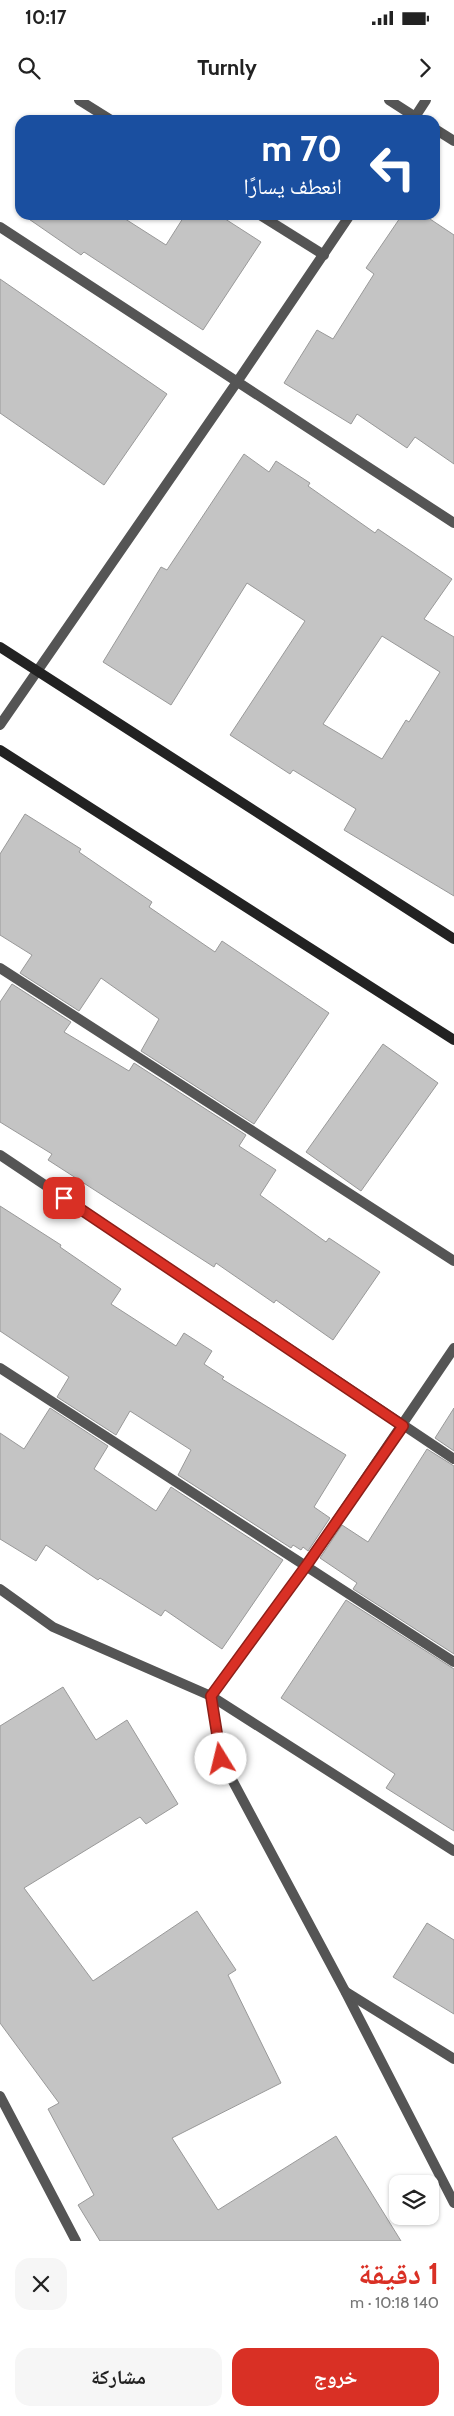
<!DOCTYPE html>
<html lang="ar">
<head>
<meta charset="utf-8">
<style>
	body { margin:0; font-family:Cabin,"Noto Naskh Arabic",sans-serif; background:#f6f6f6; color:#222; direction:rtl; height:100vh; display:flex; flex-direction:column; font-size:19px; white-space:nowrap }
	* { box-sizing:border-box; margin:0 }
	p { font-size:16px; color:#767676 }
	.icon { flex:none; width:28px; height:28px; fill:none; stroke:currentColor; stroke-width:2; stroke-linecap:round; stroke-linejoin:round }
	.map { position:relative; height:2141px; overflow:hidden; direction:ltr }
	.drawer { display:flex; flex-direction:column; background:#fff; flex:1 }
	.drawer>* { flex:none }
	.hud { position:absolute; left:15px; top:15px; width:425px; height:105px; border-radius:15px; box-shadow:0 1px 4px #0004; direction:rtl; background:#1a4fa0; color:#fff; overflow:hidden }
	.fabs { position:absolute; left:389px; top:2075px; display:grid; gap:10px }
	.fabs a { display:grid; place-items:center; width:50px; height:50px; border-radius:10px; background:#fff; box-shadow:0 1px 4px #0004; font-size:25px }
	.pin { position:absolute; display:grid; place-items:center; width:42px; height:42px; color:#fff; margin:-21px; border-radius:10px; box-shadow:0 2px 8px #0006 }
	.me { position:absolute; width:55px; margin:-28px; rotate:351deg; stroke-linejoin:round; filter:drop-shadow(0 0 4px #0008) }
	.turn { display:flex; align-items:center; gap:18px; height:105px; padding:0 15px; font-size:22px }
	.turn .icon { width:65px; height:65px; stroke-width:2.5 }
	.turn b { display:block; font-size:35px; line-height:42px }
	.round { display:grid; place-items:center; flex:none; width:52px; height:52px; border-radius:15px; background:#f6f6f6 }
	.head { display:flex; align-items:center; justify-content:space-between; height:85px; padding:0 15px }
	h1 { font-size:30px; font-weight:700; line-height:38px; color:#d93025 }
	.action { display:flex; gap:10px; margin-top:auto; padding:10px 15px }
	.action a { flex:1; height:58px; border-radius:15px; background:#d93025; color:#fff; font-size:20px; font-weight:700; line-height:58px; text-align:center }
	.action a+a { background:#f6f6f6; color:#222 }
	.status { display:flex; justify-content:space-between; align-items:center; height:35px; padding:0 25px; background:#fff; direction:ltr }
	.status svg { height:14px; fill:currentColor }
	header { display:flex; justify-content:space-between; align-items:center; height:65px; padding:0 15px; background:#fff; font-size:22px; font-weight:700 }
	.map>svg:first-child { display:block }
	.building { fill:#c4c4c4; stroke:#999; fill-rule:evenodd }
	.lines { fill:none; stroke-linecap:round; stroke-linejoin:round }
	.street { stroke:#555; stroke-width:10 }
	.secondary { stroke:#222; stroke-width:10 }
	.route-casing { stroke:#8d1f18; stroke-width:12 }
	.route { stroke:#d93025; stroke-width:9 }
</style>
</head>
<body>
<div class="status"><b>10:17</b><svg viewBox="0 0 49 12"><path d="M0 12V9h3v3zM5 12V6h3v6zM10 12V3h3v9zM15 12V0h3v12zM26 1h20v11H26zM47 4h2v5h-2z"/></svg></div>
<header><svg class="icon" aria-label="forward" viewBox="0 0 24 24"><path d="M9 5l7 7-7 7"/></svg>Turnly<svg class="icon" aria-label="search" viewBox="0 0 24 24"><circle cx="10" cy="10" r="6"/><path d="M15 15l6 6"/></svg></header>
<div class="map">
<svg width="454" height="2141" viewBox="0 0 454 2141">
	<rect width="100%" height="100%" fill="#fff"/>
	<g class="building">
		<path d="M 23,115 L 119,115 L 166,145 L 185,115 L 219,115 L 261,142 L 203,230 L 84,152 L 81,155 Z"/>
		<path d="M 402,115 L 424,115 L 454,135 L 454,364 L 415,337 L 407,348 L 357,314 L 351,324 L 284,283 L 317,230 L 333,239 L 374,174 L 366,168 Z"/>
		<path d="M 0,179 L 167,294 L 104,385 L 0,313 Z"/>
		<path d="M 244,354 L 269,372 L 276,361 L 310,383 L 308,386 L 375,433 L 378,429 L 452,479 L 424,519 L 454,537 L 454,796 L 344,730 L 356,709 L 293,670 L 290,674 L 230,635 L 305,521 L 247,483 L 171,605 L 103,562 L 161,467 L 167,470 ZM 382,536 L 440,572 L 409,622 L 406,620 L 382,659 L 323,624 Z"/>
		<path d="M 25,714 L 81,749 L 79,752 L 152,802 L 149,807 L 215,852 L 222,841 L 329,913 L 254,1024 L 141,951 L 159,919 L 101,878 L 79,911 L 20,873 L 32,855 L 0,835 L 0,754 Z"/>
		<path d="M 12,884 L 71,922 L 64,932 L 129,971 L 134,963 L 246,1035 L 239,1046 L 276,1070 L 260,1095 L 326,1142 L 329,1138 L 380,1172 L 333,1240 L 276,1200 L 274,1203 L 216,1163 L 214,1167 L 48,1060 L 52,1054 L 0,1022 L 0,902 Z"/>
		<path d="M 383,944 L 438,983 L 361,1091 L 306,1052 Z"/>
		<path d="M 0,1106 L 61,1145 L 60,1147 L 121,1189 L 111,1204 L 176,1246 L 184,1233 L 212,1251 L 204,1264 L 224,1277 L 222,1279 L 346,1355 L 314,1407 L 330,1418 L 308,1451 L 303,1447 L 301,1450 L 293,1445 L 291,1448 L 178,1375 L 191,1350 L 130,1311 L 116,1335 L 57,1297 L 69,1277 L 0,1231 Z"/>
		<path d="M 50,1308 L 108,1346 L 94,1369 L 156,1411 L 171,1387 L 283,1460 L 222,1549 L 165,1510 L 161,1516 L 100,1478 L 98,1480 L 46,1445 L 36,1461 L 0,1439 L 0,1333 L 24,1349 Z"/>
		<path d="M 454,1308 L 454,1351 L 435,1338 Z"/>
		<path d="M 427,1349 L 454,1366 L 454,1554 L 353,1489 L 357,1483 L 320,1458 L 342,1425 L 368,1442 Z"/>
		<path d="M 346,1500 L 454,1569 L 454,1731 L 386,1688 L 395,1674 L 281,1598 Z"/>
		<path d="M 63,1587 L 96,1640 L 127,1620 L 178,1704 L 146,1724 L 140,1717 L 24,1788 L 93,1881 L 197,1811 L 236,1870 L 228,1875 L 281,1983 L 172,2038 L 218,2110 L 336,2036 L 401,2141 L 100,2141 L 78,2105 L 94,2095 L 48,2009 L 59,2003 L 0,1923 L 0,1626 Z"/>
		<path d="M 427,1823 L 454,1840 L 454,1914 L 393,1877 Z"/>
	</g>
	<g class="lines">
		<g class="street">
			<path d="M 79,0 L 111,20"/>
			<path d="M 389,0 L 420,20"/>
			<path d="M 413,20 L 426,0"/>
			<path d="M 435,29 L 454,41"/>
			<path d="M 260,115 L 324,155"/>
			<path d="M 0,127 L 454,423"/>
			<path d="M 0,625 L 237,282 L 350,115"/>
			<path d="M 0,868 L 454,1161"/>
			<path d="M 0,1055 L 454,1359"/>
			<path d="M 454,1248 L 306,1466 L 211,1596 L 221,1659 L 345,1891 L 454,2103"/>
			<path d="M 0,1268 L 454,1562"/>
			<path d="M 0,1489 L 53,1527 L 211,1596 L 454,1751"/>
			<path d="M 346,1892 L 454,1959"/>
			<path d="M 0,1996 L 76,2141"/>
		</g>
		<g class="secondary">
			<path d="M 0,547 L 454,839"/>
			<path d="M 0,650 L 454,940"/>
		</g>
	</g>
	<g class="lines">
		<defs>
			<path id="route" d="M 64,1098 L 403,1326 L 306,1466 L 211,1596 L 221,1659"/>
		</defs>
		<use href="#route" class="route-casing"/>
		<use href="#route" class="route"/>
	</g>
</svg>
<div class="fabs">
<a><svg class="icon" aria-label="layers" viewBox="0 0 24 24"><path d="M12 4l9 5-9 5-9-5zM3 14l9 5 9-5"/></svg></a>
</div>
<div class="pin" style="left:64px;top:1098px;background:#d93025"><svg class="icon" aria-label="arrive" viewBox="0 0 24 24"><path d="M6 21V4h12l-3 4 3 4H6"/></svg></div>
<svg class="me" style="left:221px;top:1659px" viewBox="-20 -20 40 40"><circle r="19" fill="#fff"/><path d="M0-13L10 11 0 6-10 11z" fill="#d93025"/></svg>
<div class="hud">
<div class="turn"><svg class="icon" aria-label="left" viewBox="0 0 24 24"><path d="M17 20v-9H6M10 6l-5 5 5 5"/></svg><div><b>70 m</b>انعطف يسارًا</div></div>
</div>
</div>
<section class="drawer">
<div class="head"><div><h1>1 دقيقة</h1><p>140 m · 10:18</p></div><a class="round"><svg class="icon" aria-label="close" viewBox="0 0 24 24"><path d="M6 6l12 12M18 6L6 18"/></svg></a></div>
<div class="action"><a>خروج</a><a>مشاركة</a></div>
</section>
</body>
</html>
